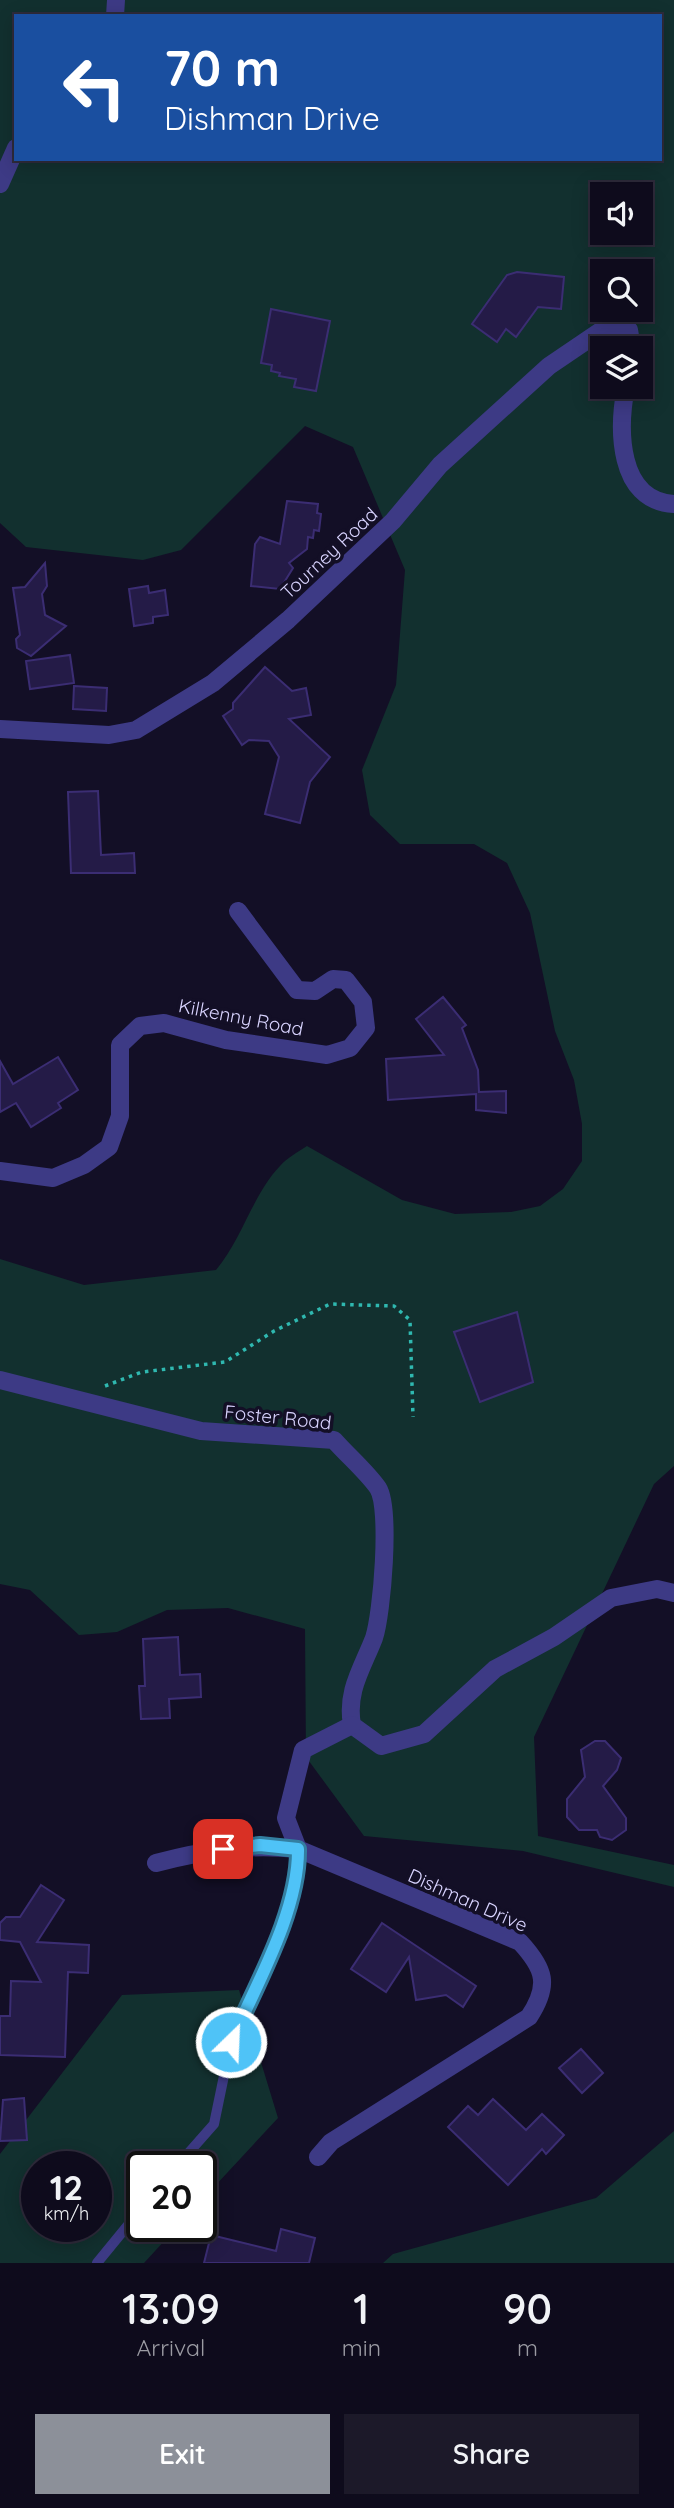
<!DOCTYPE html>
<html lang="en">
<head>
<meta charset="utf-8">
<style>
	body { margin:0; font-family:Quicksand,sans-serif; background:#1c1929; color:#f1f3f6; height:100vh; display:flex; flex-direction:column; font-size:26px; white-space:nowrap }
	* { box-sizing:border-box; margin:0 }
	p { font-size:23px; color:#9b9ba3 }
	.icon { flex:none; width:38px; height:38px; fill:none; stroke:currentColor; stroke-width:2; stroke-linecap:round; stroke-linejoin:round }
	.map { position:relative; height:2263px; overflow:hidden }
	.sheet { display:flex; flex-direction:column; background:#0e0b1c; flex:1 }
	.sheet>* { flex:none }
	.hud { position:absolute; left:14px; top:14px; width:648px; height:147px; border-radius:0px; box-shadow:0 4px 18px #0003,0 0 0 2px #2e2b3b; background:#1a4fa0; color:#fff; overflow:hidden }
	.buttons { position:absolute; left:590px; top:182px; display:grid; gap:14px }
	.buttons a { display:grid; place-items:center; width:63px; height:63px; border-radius:0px; background:#0e0b1c; box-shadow:0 4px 18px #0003,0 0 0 2px #2e2b3b; font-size:35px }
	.speed { position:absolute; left:21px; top:2151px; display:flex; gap:14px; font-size:35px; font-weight:700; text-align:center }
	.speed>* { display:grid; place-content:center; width:91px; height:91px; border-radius:50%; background:#0e0b1c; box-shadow:0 4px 18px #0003,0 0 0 2px #2e2b3b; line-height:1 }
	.speed small { font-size:18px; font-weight:400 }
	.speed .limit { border:4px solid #111; border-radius:10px; background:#fff; color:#111 }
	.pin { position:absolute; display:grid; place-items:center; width:60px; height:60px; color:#fff; margin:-30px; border-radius:14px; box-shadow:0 4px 10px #0006 }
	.me { position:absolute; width:77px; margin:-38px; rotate:24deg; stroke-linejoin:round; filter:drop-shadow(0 0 5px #0008) }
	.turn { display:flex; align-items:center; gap:24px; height:147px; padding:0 35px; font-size:32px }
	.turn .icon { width:91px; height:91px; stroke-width:2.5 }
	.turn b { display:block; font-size:49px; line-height:60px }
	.eta { display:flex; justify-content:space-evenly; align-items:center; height:119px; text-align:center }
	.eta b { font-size:42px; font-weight:600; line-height:49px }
	.button { display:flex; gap:14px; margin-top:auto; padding:14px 35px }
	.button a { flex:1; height:80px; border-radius:0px; background:#8c9099; color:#fff; font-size:28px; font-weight:600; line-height:80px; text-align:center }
	.button a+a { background:#1c1929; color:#f1f3f6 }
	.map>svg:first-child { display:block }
	.green { fill:#12302f; fill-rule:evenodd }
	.building { fill:#241b47; stroke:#3b2d73; stroke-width:2 }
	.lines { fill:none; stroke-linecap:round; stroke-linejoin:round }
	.path { stroke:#2fb8b0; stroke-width:3.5; stroke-dasharray:3.5 5; stroke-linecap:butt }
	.service { stroke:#3d3a85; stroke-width:10 }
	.minor { stroke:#3d3a85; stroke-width:18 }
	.route-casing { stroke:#337fa1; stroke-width:18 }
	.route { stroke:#4fc3f7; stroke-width:12 }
	.labels { text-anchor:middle; stroke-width:7; stroke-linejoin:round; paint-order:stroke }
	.street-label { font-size:19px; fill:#d9d4ff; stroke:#130f26 }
</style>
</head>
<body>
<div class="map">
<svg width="674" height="2263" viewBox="0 0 674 2263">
	<rect width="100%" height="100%" fill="#130f26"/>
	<g class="green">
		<path d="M 0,0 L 674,0 L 674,1466 L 654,1484 L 534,1737 L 538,1836 L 674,1865 L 674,1887 L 523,1851 L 364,1836 L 306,1757 L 305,1629 L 228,1608 L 167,1610 L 117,1632 L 79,1635 L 30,1590 L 0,1584 L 0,1259 L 84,1285 L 216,1270 C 242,1239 253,1194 280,1166 C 287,1158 298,1152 307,1146 L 402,1200 L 455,1214 L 511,1212 L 540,1206 L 563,1189 L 582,1161 L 582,1124 L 574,1080 L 555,1031 L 530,913 L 507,863 L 474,844 L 400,844 L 370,815 L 362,770 L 396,685 L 405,570 L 353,447 L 305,426 L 181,550 L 143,560 L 26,547 L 0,523 ZM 16,16 L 660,16 L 660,159 L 16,159 ZM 602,194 L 640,194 L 640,233 L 602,233 ZM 602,271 L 640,271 L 640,310 L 602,310 ZM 602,348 L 640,348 L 640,387 L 602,387 Z"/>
		<path d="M 239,1990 L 278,2118 L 201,2201 L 201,2166 L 142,2166 L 142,2226 L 178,2226 L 144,2263 L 0,2263 L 0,2154 L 122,1995 ZM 37,2166 L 96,2166 L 96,2226 L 37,2226 Z"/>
		<path d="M 674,2131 L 674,2263 L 383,2263 L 393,2254 L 596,2198 Z"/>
	</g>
	<g class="building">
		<path d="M 517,272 L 564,277 L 561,309 L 538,307 L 516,337 L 506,329 L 497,342 L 472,324 L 507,275 Z"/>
		<path d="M 271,309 L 330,321 L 316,391 L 294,387 L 296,379 L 279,376 L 280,373 L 271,371 L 272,365 L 261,363 Z"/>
		<path d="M 287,501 L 318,504 L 317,513 L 321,514 L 319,531 L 314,530 L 313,538 L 308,537 L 307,549 L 289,563 L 293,568 L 280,589 L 251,586 L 255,544 L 260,537 L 280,544 Z"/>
		<path d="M 45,563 L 47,586 L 42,594 L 45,615 L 66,626 L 31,656 L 17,648 L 16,639 L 20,635 L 13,588 L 25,587 Z"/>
		<path d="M 148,586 L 149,593 L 165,590 L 168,615 L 153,617 L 153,623 L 134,626 L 129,589 Z"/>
		<path d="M 70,655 L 74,683 L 30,689 L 26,661 Z"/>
		<path d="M 265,667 L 292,691 L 306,688 L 311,715 L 289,719 L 330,757 L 310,782 L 300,823 L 265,814 L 279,757 L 269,741 L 249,740 L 242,745 L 223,716 L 233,709 L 233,703 Z"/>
		<path d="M 74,686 L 107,688 L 106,711 L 73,709 Z"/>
		<path d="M 98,791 L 101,855 L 134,853 L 135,873 L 71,873 L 68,792 Z"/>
		<path d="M 443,997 L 466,1025 L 462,1028 L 478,1070 L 479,1092 L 506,1091 L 506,1113 L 476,1110 L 476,1094 L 388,1100 L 386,1059 L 444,1055 L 416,1019 Z"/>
		<path d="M 58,1057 L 78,1090 L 58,1103 L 61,1108 L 31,1127 L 16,1103 L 0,1112 L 0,1061 L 13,1084 Z"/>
		<path d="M 517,1312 L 533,1382 L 480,1402 L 454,1332 Z"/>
		<path d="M 178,1637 L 180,1675 L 200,1674 L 201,1697 L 169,1699 L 170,1718 L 141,1719 L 139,1686 L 145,1686 L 143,1639 Z"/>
		<path d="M 595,1741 L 605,1741 L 621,1758 L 617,1770 L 603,1786 L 626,1818 L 626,1830 L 612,1840 L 600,1837 L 597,1830 L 579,1830 L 567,1817 L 567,1799 L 585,1777 L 581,1750 Z"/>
		<path d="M 41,1885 L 64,1900 L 37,1942 L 89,1945 L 88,1973 L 68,1972 L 65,2057 L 0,2055 L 0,2016 L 10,2016 L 11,1981 L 41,1982 L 20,1942 L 0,1940 L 0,1923 L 6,1917 L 20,1917 Z"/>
		<path d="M 382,1923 L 476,1986 L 463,2007 L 446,1995 L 416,2000 L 409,1957 L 386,1992 L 351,1969 Z"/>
		<path d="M 581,2049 L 603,2073 L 582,2093 L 559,2068 Z"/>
		<path d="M 24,2098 L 27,2140 L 0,2141 L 3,2100 Z"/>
		<path d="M 493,2099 L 526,2130 L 542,2114 L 564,2135 L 546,2154 L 542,2149 L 508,2185 L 448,2127 L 468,2106 L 478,2115 Z"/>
		<path d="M 281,2229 L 315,2238 L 309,2263 L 204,2263 L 211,2235 L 276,2251 Z"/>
	</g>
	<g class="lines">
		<path class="path" d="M 105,1386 L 142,1372 L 225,1362 L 274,1331 L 330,1304 L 394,1306 L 410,1320 L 413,1417"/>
		<g class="service">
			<path d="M 177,2166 L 214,2124 L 231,2042 L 272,1950 L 298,1874 L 298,1849"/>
			<path d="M 97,2263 L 142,2208"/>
		</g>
		<g class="minor">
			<path d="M 115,16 L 116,0"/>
			<path d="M 0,184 L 16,148"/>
			<path d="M 626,387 C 618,428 617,501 674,504"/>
			<path d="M 0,729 L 109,735 L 136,730 L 213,683 L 288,620 L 393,521 L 440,465 L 549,366 L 608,326 L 629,330 L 632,348"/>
			<path d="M 0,1171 L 53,1178 L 84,1165 L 109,1147 L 120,1116 L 120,1045 L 140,1026 L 164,1023 L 226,1040 L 327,1055 L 350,1048 L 366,1028 L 363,1002 L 346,980 L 333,979 L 315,991 L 297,990 L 238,911"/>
			<path d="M 0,1380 L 201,1431 L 334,1440 C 348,1456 366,1471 378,1488 C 391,1508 382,1614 374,1638 C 362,1669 346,1691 352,1725 L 381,1746 L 424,1734 L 495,1669 L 554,1637 L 611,1598 L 657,1589 L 674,1593"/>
			<path d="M 298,1849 L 286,1818 L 303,1750 L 352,1725"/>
			<path d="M 156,1863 C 205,1850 248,1844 298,1849 L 520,1942 C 545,1969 550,1985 529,2017 L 331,2142 L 318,2157"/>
		</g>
	</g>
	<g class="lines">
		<defs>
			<path id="route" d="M 223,1849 L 260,1845 L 298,1849 C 299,1911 256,1985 231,2042"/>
		</defs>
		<use href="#route" class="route-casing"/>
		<use href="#route" class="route"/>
	</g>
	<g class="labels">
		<g class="street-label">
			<text transform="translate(329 553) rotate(-43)" y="7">Tourney Road</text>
			<text transform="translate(241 1017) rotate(11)" y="7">Kilkenny Road</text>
			<text transform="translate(278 1417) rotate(6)" y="7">Foster Road</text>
			<text transform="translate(468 1900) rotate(24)" y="7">Dishman Drive</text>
		</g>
	</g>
</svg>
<div class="buttons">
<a><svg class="icon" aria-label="sound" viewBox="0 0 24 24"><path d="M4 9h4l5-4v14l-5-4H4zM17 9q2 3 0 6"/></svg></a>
<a><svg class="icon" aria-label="search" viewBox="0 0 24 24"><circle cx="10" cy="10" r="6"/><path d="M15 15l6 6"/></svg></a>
<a><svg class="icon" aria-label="layers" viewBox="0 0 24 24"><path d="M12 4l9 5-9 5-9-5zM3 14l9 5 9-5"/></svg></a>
</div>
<div class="speed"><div>12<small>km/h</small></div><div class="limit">20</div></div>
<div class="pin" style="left:223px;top:1849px;background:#d93025"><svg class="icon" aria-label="arrive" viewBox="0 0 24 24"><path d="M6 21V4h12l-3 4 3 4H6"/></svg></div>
<svg class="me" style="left:231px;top:2042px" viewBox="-20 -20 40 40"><circle r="17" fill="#4fc3f7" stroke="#fff" stroke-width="3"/><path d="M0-11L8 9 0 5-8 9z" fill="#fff"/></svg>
<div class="hud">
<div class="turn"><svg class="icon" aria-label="left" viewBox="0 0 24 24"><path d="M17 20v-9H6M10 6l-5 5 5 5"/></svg><div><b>70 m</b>Dishman Drive</div></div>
</div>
</div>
<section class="sheet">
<div class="eta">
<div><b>13:09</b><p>Arrival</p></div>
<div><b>1</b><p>min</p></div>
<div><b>90</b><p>m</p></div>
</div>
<div class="button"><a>Exit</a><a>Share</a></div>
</section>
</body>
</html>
